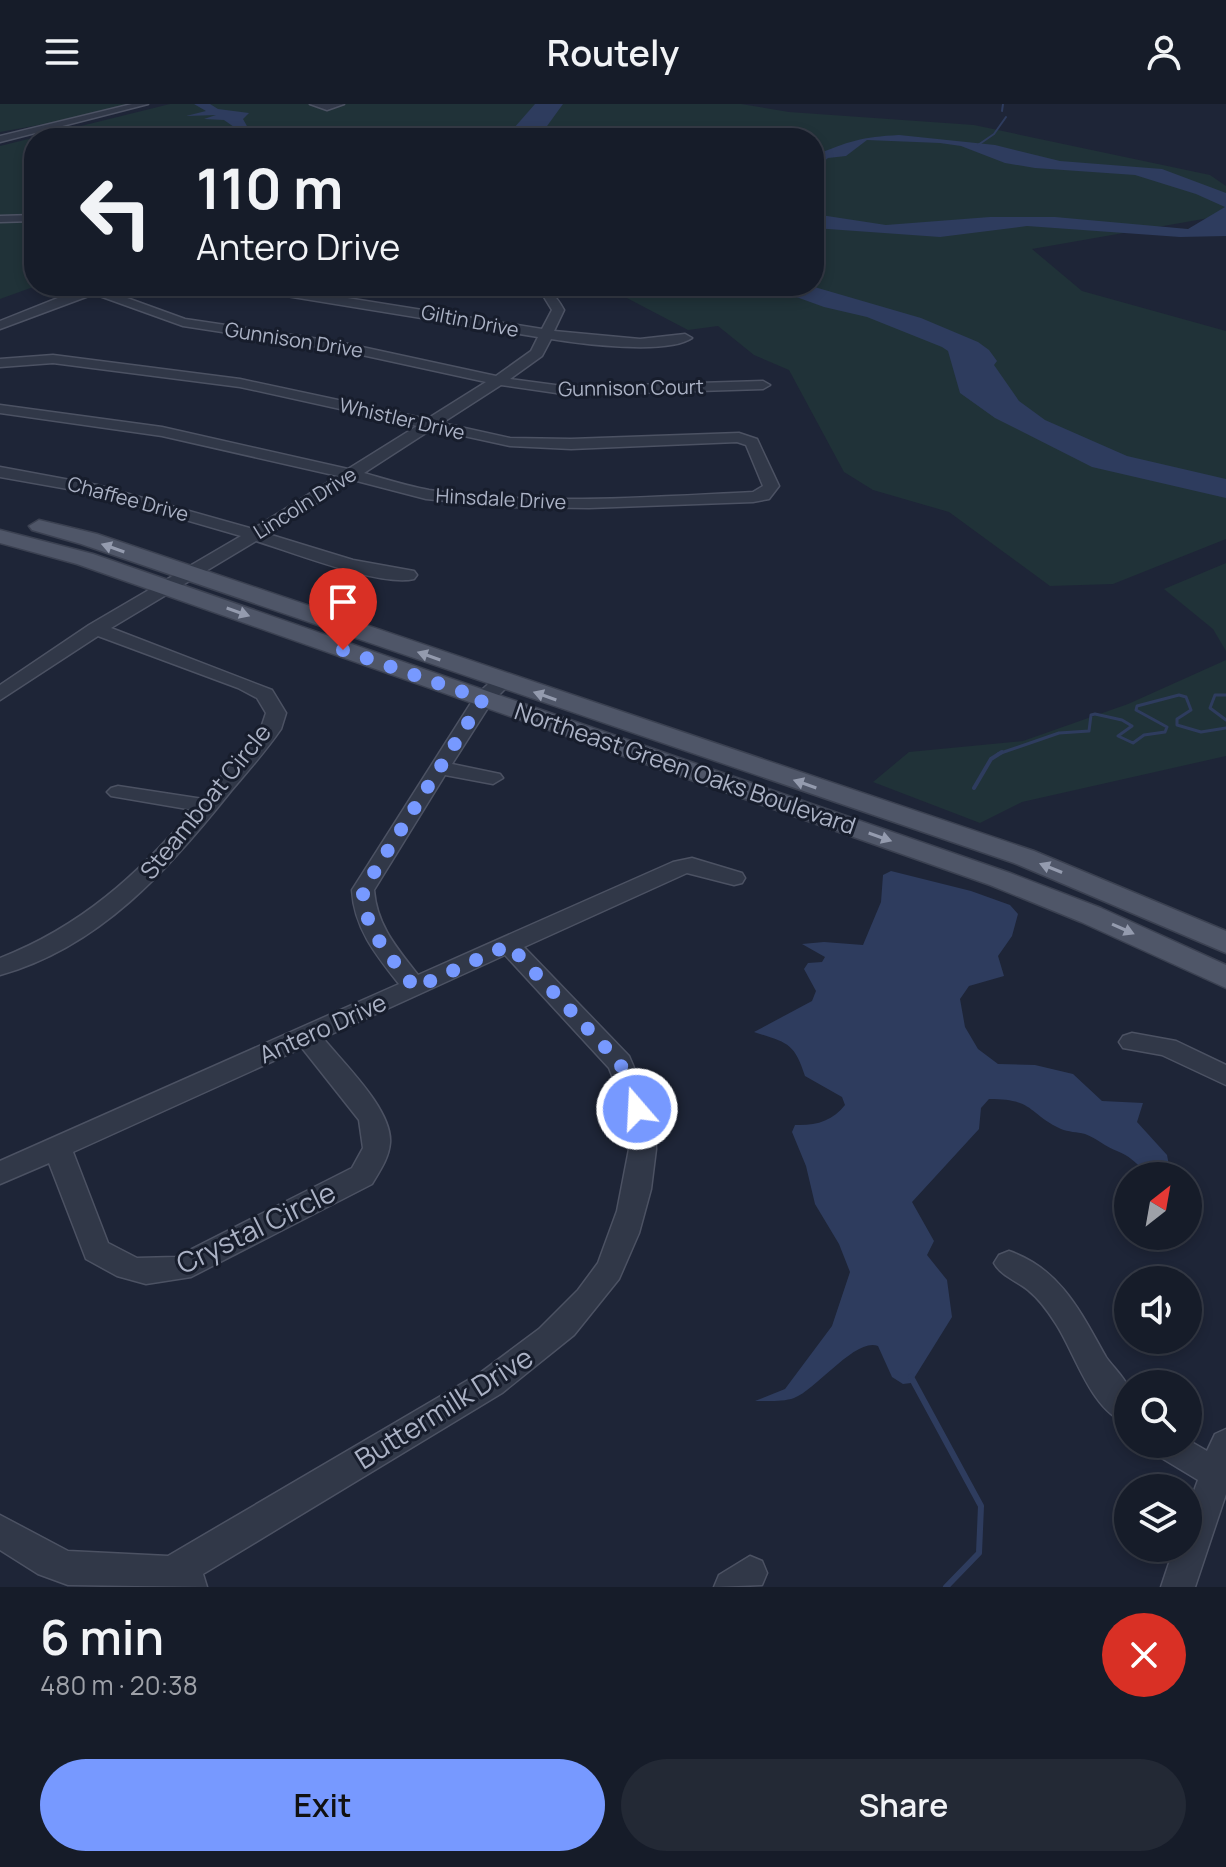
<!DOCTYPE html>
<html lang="en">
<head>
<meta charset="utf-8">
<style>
	body { margin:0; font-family:Manrope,sans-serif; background:#232935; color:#f1f3f6; height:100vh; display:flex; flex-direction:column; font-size:30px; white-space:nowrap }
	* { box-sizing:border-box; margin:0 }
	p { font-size:26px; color:#9ea1a8 }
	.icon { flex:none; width:44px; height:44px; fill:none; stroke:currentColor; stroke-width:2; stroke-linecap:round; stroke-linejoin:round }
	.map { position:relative; height:1483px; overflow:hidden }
	.panel { display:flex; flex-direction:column; background:#161c29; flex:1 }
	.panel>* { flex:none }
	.guide { position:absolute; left:24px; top:24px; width:800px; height:168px; border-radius:32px; box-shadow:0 4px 12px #0003,0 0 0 2px #353a46; background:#161c29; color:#f1f3f6; overflow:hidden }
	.needle { width:52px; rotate:31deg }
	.buttons { position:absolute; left:1114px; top:1058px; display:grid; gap:16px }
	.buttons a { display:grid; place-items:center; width:88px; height:88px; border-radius:50%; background:#161c29; box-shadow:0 4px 12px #0003,0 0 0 2px #353a46; font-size:40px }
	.pin { position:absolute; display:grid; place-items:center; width:68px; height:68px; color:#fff; margin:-82px -34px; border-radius:50% 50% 50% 0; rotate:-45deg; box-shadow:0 0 8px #0007 }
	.pin .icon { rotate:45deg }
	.me { position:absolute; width:88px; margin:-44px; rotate:341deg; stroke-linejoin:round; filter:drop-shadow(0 0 6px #0008) }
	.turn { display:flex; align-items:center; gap:28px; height:168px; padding:0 40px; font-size:36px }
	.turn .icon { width:104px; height:104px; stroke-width:2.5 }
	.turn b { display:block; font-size:56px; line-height:68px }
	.round { display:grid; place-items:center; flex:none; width:84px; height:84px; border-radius:42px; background:#232935 }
	.head { display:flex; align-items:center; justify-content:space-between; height:136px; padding:0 40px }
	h1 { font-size:48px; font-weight:600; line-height:60px }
	.button { display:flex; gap:16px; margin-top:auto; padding:16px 40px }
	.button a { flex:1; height:92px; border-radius:48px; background:#79f; color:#111; font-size:32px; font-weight:600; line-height:92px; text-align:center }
	.button a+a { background:#232935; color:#f1f3f6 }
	header { display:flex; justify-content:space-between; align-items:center; height:104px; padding:0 40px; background:#161c29; font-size:36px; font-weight:600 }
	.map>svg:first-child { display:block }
	.green { fill:#203238 }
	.water { fill:#2e3c5e }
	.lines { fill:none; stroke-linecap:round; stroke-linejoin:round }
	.stream-far3 { stroke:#2e3c5e; stroke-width:2 }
	.stream-far2 { stroke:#2e3c5e; stroke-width:3 }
	.stream-far1 { stroke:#2e3c5e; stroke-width:4 }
	.stream { stroke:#2e3c5e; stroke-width:6 }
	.minor-casing { stroke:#4c5263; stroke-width:3 }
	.major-casing { stroke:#3b4151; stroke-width:3 }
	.minor { fill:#313848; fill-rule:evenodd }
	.major { fill:#4f5668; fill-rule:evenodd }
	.oneway { fill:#949bae }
	.route { stroke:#79f; stroke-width:14; stroke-dasharray:0 25.2 }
	.labels { text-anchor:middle; stroke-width:6; stroke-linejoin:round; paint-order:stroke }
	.far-street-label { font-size:20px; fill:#abb2c5; stroke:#171d2c }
	.street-label { font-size:24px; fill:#abb2c5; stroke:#171d2c }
	.near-street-label { font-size:28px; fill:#abb2c5; stroke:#171d2c }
</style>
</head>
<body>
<header><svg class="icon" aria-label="menu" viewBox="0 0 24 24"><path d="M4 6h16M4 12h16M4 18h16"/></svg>Routely<svg class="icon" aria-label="person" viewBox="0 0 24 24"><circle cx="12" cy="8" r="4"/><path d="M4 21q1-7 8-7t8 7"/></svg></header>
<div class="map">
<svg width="1226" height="1483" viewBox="0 0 1226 1483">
	<rect width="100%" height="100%" fill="#1e2537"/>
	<g class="green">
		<path d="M 0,0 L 138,0 L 95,11 L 0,28 Z"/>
		<path d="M 170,0 L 741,0 L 789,8 L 974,21 L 1210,71 L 1226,82 L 1226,111 L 1032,145 L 1082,187 L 1226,227 L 1226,435 L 1113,480 L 1050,482 L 949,408 L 873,386 L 844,368 L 789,266 L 754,251 L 718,222 L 688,226 L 604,182 L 814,182 L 814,34 L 34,34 L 33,124 L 36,182 L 0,195 L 0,42 Z"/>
		<path d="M 1226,459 L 1226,547 L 1213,525 L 1164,485 Z"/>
		<path d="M 1226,556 L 1226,652 L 1022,698 L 980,719 L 873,678 L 909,648 L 1023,637 L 1128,600 Z"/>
	</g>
	<g class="water">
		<path d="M 194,0 L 210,0 L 218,5 L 249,9 L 243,15 L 248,24 L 244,31 L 246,34 L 225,34 L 234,23 L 224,16 L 204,15 L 216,11 L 186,12 L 206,7 Z"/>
		<path d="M 535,0 L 563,0 L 542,29 L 542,34 L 516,34 L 514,24 Z"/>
		<path d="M 899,31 L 995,41 L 1060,57 L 1162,65 L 1226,89 L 1226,132 L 1180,133 L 1027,122 L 940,133 L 814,124 L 814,110 L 886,121 L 990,113 L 1055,113 L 1188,125 L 1225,103 L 1196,90 L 1135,71 L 1035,64 L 1005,59 L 961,42 L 940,39 L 867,36 L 846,52 L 828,54 L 814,65 L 814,52 C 848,37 862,33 899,31 Z"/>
		<path d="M 766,182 L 811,182 L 921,214 L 978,238 L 989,246 L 997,257 L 994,261 L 1019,297 L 1045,316 L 1127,352 L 1226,375 L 1226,394 L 1092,363 L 995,314 L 960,289 L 948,247 L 942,243 L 867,213 L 824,203 Z"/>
		<path d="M 891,767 L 971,787 L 1010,801 L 1018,810 L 1012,832 L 998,852 L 1004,872 L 969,882 L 960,895 L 965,923 L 978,945 L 998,960 L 1035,961 L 1073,970 L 1102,997 L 1143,999 L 1137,1018 L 1167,1051 L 1171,1072 C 1136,1072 1143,1057 1117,1047 C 1106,1043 1096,1034 1085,1030 C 1077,1028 1068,1028 1061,1025 C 1027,1009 1035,995 989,995 L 981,1004 L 979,1025 L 912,1098 L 934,1137 L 927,1151 L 947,1176 L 952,1213 L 911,1279 L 903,1280 L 892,1273 L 878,1242 C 856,1233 817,1285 794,1294 C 783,1298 766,1297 755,1297 L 785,1285 L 832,1222 L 850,1168 L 839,1140 L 815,1100 L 806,1062 L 792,1028 L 795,1021 C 815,1022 833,1017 845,1001 L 842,993 L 805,972 C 794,938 787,939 754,928 L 812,897 L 816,887 L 804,865 L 808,859 L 822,858 L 825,853 L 802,840 L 824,838 L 863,841 L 881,798 L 883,771 Z"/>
	</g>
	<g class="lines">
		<g class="stream-far3">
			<path d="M 1002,7 L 1003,0"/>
			<path d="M 978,41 L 994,30 L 1006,13"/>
		</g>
		<g class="stream-far2">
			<path d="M 1226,591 L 1215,591 L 1210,604 L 1226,616"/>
			<path d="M 998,650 L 1059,629 L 1089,627 L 1091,611 L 1095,610 L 1122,616 L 1132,622 L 1118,632 L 1133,639 L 1144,631 L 1165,628 L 1167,623 L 1136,606 L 1137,602 L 1179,591 L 1186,593 L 1191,606 L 1177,615 L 1177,621 L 1201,628 L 1226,624"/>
		</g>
		<path class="stream-far1" d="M 974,684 L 991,655 L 1002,648"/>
		<path class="stream" d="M 911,1273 L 981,1402 L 979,1449 L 946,1483"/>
		<defs>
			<g id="minor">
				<path d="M 132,0 L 148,0 L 0,38 L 0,32 Z"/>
				<path d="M 310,0 L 344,0 L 327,6 Z"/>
				<path d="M 34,111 L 34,117 L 0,118 L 0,112 Z"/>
				<path d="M 88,182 L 110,182 L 105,186 L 185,215 L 339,238 L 496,272 L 531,247 L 538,233 L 249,186 L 243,182 L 272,182 L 542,225 L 552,206 L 544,193 L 526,182 C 547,182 554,188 564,206 L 554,227 L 640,235 L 685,230 L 692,234 C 668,251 581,240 551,235 L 542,252 L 510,275 L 570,283 L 763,277 L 770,281 L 763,285 L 570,291 L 501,281 L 442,319 L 510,334 L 571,335 L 739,329 L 757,335 L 779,382 L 769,395 L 753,398 L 589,404 L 507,403 L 426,395 L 353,376 L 268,430 L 353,456 L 414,467 L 417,471 L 414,475 C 380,483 292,448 256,437 L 111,524 L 272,586 L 286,609 L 281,625 C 266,647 248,667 231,687 C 169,765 100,843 0,871 L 0,854 C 80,823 138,771 193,706 L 111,692 L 107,688 L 111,684 L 118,682 L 203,695 L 261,624 L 266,609 L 257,594 L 238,584 L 98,532 L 0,596 L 0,581 L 89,521 L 241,432 L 96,390 L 0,373 L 0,363 L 97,381 L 253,425 L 338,372 L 162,332 L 0,309 L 0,301 L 162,323 L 348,365 L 417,322 L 240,283 L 53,259 L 0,263 L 0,255 L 53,251 L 240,275 L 427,315 L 486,278 L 339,246 L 183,222 L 94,190 L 0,225 L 0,217 ZM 432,325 L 510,342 L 571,345 L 737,338 L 746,341 L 763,382 L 753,388 C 646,393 536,402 429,386 C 407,382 385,375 364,369 Z"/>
				<path d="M 503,571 L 513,577 L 491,599 L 452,660 L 500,670 L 503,674 L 493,680 L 445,671 L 374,786 C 377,822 397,844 418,871 L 673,758 L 692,754 L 742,769 L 745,774 L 742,779 L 734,781 L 687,769 L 524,843 L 629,952 L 654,1010 L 656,1045 L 651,1085 L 639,1129 L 619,1175 L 574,1231 L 502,1289 L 203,1470 L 207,1483 L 68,1481 L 38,1470 L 0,1446 L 0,1411 L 68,1447 L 168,1452 L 480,1269 L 539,1225 L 578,1186 L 598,1159 L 617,1107 L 629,1045 L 627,1010 L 609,964 L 505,851 L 323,934 C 343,959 393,1006 390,1039 C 389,1054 379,1068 372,1080 L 191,1173 L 146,1180 L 117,1172 L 86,1155 L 49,1059 L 0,1080 L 0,1057 L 399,880 C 376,851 354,824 352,786 L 476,591 L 496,573 ZM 302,944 L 359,1016 L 363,1044 L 352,1064 L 176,1153 L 137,1154 L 108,1139 L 73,1048 Z"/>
				<path d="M 1132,929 L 1176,937 L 1226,961 L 1226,981 L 1162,951 L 1123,944 L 1119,938 L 1123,932 Z"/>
				<path d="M 1009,1147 C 1061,1165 1081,1209 1106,1253 C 1112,1262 1124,1273 1128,1283 C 1131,1292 1128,1310 1128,1320 C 1091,1307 1076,1251 1056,1220 C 1048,1207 1039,1195 1028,1186 C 1017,1177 1001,1172 994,1159 L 999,1151 Z"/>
				<path d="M 1226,1325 L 1226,1390 L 1195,1483 L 1161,1483 L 1174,1444 L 1188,1444 L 1188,1403 L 1198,1376 L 1155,1350 L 1150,1340 L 1188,1340 L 1188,1336 L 1207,1347 L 1215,1330 Z"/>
				<path d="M 750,1452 L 762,1457 L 767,1469 L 762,1481 L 714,1483 L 719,1471 Z"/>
			</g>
			<g id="major">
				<path d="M 39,416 L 97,430 L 1034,747 L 1226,827 L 1226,849 L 1014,759 L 81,440 L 32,426 L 29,422 Z"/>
				<path d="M 0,426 L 93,450 L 1010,769 L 1101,804 L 1226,861 L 1226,884 L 1081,818 L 990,781 L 77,460 L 0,439 Z"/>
			</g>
		</defs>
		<use href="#minor" class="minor-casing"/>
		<use href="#major" class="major-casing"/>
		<use href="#minor" class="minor"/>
		<use href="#major" class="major"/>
	</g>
	<defs><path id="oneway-solid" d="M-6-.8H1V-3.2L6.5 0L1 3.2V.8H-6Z" transform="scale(2)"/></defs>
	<g class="oneway">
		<use href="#oneway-solid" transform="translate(113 444) rotate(-161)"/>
		<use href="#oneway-solid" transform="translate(238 508) rotate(19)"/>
		<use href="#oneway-solid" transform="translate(429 552) rotate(-161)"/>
		<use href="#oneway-solid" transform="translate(545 592) rotate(-161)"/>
		<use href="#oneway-solid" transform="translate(805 680) rotate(-161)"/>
		<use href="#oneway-solid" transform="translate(880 733) rotate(19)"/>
		<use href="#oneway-solid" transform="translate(1051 764) rotate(-158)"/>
		<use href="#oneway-solid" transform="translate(1123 825) rotate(24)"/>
	</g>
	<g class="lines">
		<path class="route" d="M 343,546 L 483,595 L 363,786 C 362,825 393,855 415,884 L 509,841 L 620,959 L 637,1005"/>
	</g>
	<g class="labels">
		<g class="far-street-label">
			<text transform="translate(470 217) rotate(11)" y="7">Giltin Drive</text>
			<text transform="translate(294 236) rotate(9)" y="7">Gunnison Drive</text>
			<text transform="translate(631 284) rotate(-1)" y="7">Gunnison Court</text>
			<text transform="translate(402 315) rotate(13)" y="7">Whistler Drive</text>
			<text transform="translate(128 395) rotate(15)" y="7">Chaffee Drive</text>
			<text transform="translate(501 395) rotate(3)" y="7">Hinsdale Drive</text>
			<text transform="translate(305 399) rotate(-32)" y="7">Lincoln Drive</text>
		</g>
		<g class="street-label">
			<text transform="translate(685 665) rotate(19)" y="8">Northeast Green Oaks Boulevard</text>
			<text transform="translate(206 698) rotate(-51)" y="8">Steamboat Circle</text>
			<text transform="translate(323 925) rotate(-24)" y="8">Antero Drive</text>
		</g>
		<g class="near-street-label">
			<text transform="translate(256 1124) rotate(-26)" y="10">Crystal Circle</text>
			<text transform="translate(444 1304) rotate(-32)" y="10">Buttermilk Drive</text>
		</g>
	</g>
</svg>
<div class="buttons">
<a><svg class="needle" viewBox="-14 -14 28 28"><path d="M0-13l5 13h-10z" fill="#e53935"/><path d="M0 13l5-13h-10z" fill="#9ea1a8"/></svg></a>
<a><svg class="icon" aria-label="sound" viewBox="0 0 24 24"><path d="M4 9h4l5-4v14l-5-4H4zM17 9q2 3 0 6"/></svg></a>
<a><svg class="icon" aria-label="search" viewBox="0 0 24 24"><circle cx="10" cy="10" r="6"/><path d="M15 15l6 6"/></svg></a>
<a><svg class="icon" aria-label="layers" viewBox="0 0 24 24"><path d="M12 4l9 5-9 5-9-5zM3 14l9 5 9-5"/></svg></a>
</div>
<div class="pin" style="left:343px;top:546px;background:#d93025"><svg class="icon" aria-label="arrive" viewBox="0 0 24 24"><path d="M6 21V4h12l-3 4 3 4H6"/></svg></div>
<svg class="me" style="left:637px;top:1005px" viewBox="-20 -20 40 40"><circle r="17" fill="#79f" stroke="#fff" stroke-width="3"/><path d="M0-11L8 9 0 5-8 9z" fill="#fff"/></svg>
<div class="guide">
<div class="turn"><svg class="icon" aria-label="left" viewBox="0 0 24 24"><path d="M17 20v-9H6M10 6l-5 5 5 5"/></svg><div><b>110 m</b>Antero Drive</div></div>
</div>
</div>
<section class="panel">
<div class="head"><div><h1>6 min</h1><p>480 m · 20:38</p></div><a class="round" style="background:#d93025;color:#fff"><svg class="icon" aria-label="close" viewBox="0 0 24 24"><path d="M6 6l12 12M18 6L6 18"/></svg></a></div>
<div class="button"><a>Exit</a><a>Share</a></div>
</section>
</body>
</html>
